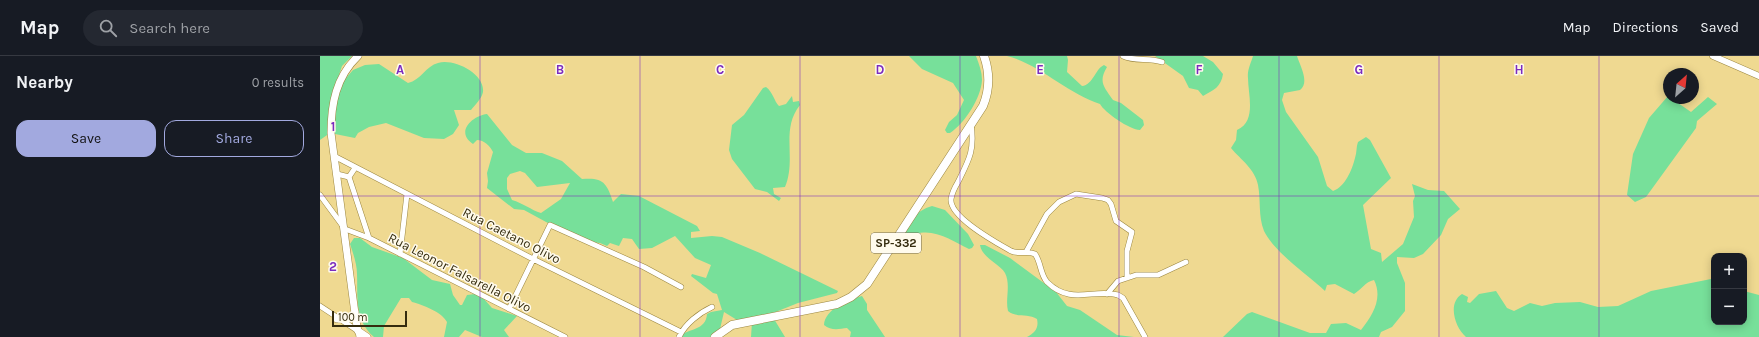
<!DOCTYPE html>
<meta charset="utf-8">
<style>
:root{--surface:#171b24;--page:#242831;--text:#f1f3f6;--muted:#9ea1a6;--line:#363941;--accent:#a2a9df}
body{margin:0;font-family:Karla,sans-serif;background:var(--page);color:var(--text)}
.controls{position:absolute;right:12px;bottom:12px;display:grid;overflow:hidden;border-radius:8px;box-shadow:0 2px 10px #0003}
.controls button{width:36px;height:36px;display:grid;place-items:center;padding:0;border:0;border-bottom:1px solid var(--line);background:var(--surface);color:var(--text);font:20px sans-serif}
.compass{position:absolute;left:1343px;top:12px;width:36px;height:36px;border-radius:50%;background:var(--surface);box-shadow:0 2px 10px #0003;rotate:27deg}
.scale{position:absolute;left:12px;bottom:10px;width:75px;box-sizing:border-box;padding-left:4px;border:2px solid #352c0e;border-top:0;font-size:11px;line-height:14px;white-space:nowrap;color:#352c0e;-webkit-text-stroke:3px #fffbed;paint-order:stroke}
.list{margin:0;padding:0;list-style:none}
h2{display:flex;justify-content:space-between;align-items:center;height:52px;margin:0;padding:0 16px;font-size:17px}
h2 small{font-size:13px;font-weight:400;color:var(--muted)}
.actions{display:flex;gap:8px;padding:12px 16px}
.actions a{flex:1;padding:9px 0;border:1px solid var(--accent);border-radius:12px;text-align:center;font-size:14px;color:var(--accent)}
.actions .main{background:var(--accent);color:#111}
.icon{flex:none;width:22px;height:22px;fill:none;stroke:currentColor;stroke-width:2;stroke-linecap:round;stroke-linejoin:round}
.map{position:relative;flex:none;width:1439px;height:281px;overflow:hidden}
header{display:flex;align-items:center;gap:24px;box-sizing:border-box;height:56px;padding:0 20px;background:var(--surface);border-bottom:1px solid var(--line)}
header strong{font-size:19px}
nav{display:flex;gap:22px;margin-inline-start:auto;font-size:14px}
.search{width:280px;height:36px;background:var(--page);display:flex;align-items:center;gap:10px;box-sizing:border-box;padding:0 14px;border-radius:22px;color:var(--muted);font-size:15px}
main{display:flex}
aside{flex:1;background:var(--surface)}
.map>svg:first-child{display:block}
.green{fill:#77e09a;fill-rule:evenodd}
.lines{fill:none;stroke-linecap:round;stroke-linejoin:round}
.minor-casing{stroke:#9b8640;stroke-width:6}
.tertiary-casing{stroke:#9b8640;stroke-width:7}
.secondary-casing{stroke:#9b8640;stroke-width:8}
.primary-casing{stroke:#9b8640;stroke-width:9}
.minor{stroke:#fff;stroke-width:5}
.tertiary{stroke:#fff;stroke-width:6}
.secondary{stroke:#fff;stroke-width:7}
.primary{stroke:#fff;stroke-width:8}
.grid{fill:none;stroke:#7b2cbf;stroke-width:1;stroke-opacity:0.55}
.labels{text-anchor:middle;stroke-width:3;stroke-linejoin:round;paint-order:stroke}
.shield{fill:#fffbed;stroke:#726a51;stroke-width:1}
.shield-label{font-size:12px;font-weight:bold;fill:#352c0e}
.street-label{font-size:13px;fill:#352c0e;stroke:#fffbed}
.grid-label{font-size:13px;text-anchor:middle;font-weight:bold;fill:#7b2cbf;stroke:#fffbed;stroke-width:3;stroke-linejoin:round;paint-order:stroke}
</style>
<header>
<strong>Map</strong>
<div class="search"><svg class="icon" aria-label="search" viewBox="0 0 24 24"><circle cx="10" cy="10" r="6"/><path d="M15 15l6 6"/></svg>Search here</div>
<nav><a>Map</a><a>Directions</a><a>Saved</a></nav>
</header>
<main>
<aside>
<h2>Nearby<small>0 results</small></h2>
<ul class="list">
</ul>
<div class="actions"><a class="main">Save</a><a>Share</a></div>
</aside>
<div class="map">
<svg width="1439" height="281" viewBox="0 0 1439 281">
<rect width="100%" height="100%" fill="#efd991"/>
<!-- green -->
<path class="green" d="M 0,0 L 32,0 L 22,10 L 13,37 L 33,14 L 45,9 L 59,8 L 88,27 C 101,24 106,10 118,7 C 133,2 165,17 163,36 C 162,42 155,49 151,54 L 134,54 L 139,69 L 133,78 L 124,83 L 104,82 L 66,67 L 49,71 L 38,77 L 35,82 L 10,77 L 0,84 Z
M 589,0 L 656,0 C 659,8 662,16 662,24 C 661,42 645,67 630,77 L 627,77 L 625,74 L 629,66 L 637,59 L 644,44 L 633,27 L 602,13 Z
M 687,0 L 747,0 L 748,4 L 747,16 L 762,30 C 773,29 775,13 784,9 L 787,11 C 778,26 784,31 793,44 L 801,47 L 823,64 L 824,69 L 820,74 C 810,74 784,56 780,48 C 748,38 719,8 687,0 Z
M 835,0 L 883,0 L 893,6 L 903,18 C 901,31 894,34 883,40 L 878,34 L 869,32 L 863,20 Z
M 933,0 L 977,0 C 980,10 990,26 980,34 L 964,37 L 962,44 L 966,56 L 998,101 L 1007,130 L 1013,135 C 1025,131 1032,114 1035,102 C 1037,96 1036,91 1038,86 L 1046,81 L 1050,84 L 1071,122 L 1043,149 L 1051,193 L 1061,197 L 1062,206 L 1083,188 L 1094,161 L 1093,145 L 1095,140 L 1092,128 L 1108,134 L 1124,135 L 1140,153 L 1128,163 L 1121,179 L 1103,198 L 1094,202 L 1077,201 L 1077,207 L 1085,227 L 1085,255 L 1072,271 L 1061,276 L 1059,281 L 903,281 L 927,258 L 932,256 L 990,277 L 1006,277 L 1011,268 L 1026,267 L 1041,274 C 1053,259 1063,242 1054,224 C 1045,226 1042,233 1034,238 L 1015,228 L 1007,229 L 1005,235 C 987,218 955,197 944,175 C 938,160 941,144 938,129 C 935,113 921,104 911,92 L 916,84 L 917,74 C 937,65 928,39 928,22 C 927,14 931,7 933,0 Z
M 446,31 C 453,36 454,45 459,50 L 466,48 L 472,40 L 473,46 L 479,45 L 480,49 C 460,74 477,103 465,131 L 453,132 L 454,138 L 461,142 L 459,145 L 447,136 L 435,133 L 412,103 L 409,94 L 412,69 L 424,59 L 443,32 Z
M 1348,40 L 1371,56 L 1388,41 L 1397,48 L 1377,65 L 1376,72 L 1326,141 L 1315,146 L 1307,139 L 1313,98 L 1329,62 Z
M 167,58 L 192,89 L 206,97 L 222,97 L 242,105 L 262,123 C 283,121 287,127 293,146 L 301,138 L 319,140 L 377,170 L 380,175 L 371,176 L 371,182 L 392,180 L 402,181 L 440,197 L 518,235 L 517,237 L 478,247 L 453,257 L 417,264 L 404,256 L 400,273 L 401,281 L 359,281 C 368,272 386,275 387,258 L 391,256 L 402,254 L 397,238 L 393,237 L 371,220 L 372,218 L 386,222 L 391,209 L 375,202 L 355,180 L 332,192 L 319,193 L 312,183 L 303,182 L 299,190 L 290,187 L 287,190 L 280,187 L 261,185 L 204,154 L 194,153 L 167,132 L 168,125 L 167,117 L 173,96 C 170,90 164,84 157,84 L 153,88 C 135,76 152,60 167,58 ZM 200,115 L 205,117 L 217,131 L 250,127 L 241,143 L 221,157 C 211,154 203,147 192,144 L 187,133 L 187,122 L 190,118 Z
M 612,150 L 625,154 L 648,178 L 654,189 L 652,192 L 649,193 C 633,185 614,172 596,178 C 589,180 586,184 578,184 C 585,170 596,154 612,150 Z
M 34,182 L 40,182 L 52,191 L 83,202 L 112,224 L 130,228 L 133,239 L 140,249 L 142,249 L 147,239 L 155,238 L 164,243 L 172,252 L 197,260 L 184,274 L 189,281 L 162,281 L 145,274 L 139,281 L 124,281 L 127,266 C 122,256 103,249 92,246 L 89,242 L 81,242 L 64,270 L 63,281 L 54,281 C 34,264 38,241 37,218 C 37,208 33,197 30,188 Z
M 660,189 L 665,189 L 690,202 L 736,236 L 747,250 L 760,254 L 797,279 L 814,281 L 707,281 C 715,277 719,272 717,263 C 708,257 696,262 688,255 C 685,243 691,229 685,217 C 679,207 662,202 660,189 Z
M 1391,223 L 1394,224 L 1394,266 L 1424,266 L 1424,235 L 1439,239 L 1439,281 L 1146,281 C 1135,272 1127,247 1142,238 L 1148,241 L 1147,246 L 1150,247 L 1159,238 L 1176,235 L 1187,252 L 1194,255 L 1210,247 L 1222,250 L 1235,247 L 1260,246 L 1278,251 L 1298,250 L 1331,235 Z
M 542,240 L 547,248 L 547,254 L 565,281 L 530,281 L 531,276 L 527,272 C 519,273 511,275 504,269 C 505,253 528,244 542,240 Z
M 454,263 L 465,281 L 431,281 L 432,266 Z"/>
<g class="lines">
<defs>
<path id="minor" d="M 803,0 C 815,6 829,1 842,6
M 651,68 C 655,94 649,104 638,126 C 635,131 632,137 631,143 C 629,161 677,187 691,195 C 699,199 707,194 715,198 C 721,206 720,218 727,226 C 751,250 774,232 798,239 L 803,242 L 825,281
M 14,100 L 213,203 L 361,276
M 17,118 L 29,121 L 35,112
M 29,121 L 49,182
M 0,139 L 25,173 L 49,182 L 245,281
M 706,196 L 727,158 L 739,146 L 756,138 L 782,142 L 788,144 L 791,148 L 796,165 L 812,176 L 807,195 L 807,222
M 80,198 L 87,138
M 787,238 L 798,225 L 816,219 L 838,219 L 866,206
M 0,250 L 38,275 L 39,281
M 189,253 L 230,169 L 324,211 L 361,231
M 359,281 C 365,268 379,257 392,251"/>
<path id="tertiary" d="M 1393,0 L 1439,20"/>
<path id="secondary" d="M 38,0 C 16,21 11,48 11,77 L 36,265 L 38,275 L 47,281
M 17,263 L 29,263 L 35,256"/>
<path id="primary" d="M 395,281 L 412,269 L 517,248 L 531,241 L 547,228 L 663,50 C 670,33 670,17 664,0"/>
</defs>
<!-- minor casing -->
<use href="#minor" class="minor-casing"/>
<!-- tertiary casing -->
<use href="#tertiary" class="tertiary-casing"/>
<!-- secondary casing -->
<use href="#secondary" class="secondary-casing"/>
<!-- primary casing -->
<use href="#primary" class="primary-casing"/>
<!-- minor -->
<use href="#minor" class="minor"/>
<!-- tertiary -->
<use href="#tertiary" class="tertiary"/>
<!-- secondary -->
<use href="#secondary" class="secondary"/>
<!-- primary -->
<use href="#primary" class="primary"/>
</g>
<!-- grid -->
<path class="grid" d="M 160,0 L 160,281M 320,0 L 320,281M 480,0 L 480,281M 640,0 L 640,281M 799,0 L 799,281M 959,0 L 959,281M 1119,0 L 1119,281M 1279,0 L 1279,281M 0,140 L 1439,140"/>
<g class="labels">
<!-- shield labels -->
<rect class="shield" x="551" y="177" width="50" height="20" rx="3"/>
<g class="shield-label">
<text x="576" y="191">SP-332</text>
</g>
<!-- street labels -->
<g class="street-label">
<text transform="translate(192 179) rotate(27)" y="5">Rua Caetano Olivo</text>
<text transform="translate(140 216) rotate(27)" y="5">Rua Leonor Falsarella Olivo</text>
</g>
</g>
<g class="grid-label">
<text x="80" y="18">A</text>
<text x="240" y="18">B</text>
<text x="400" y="18">C</text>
<text x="560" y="18">D</text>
<text x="720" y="18">E</text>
<text x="879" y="18">F</text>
<text x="1039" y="18">G</text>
<text x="1199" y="18">H</text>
<text x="13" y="75">1</text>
<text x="13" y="215">2</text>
</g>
</svg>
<div class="controls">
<button>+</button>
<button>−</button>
</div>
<svg class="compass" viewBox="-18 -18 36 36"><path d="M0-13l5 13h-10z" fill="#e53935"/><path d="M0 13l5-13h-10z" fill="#9ea1a6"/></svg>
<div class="scale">100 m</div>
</div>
</main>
